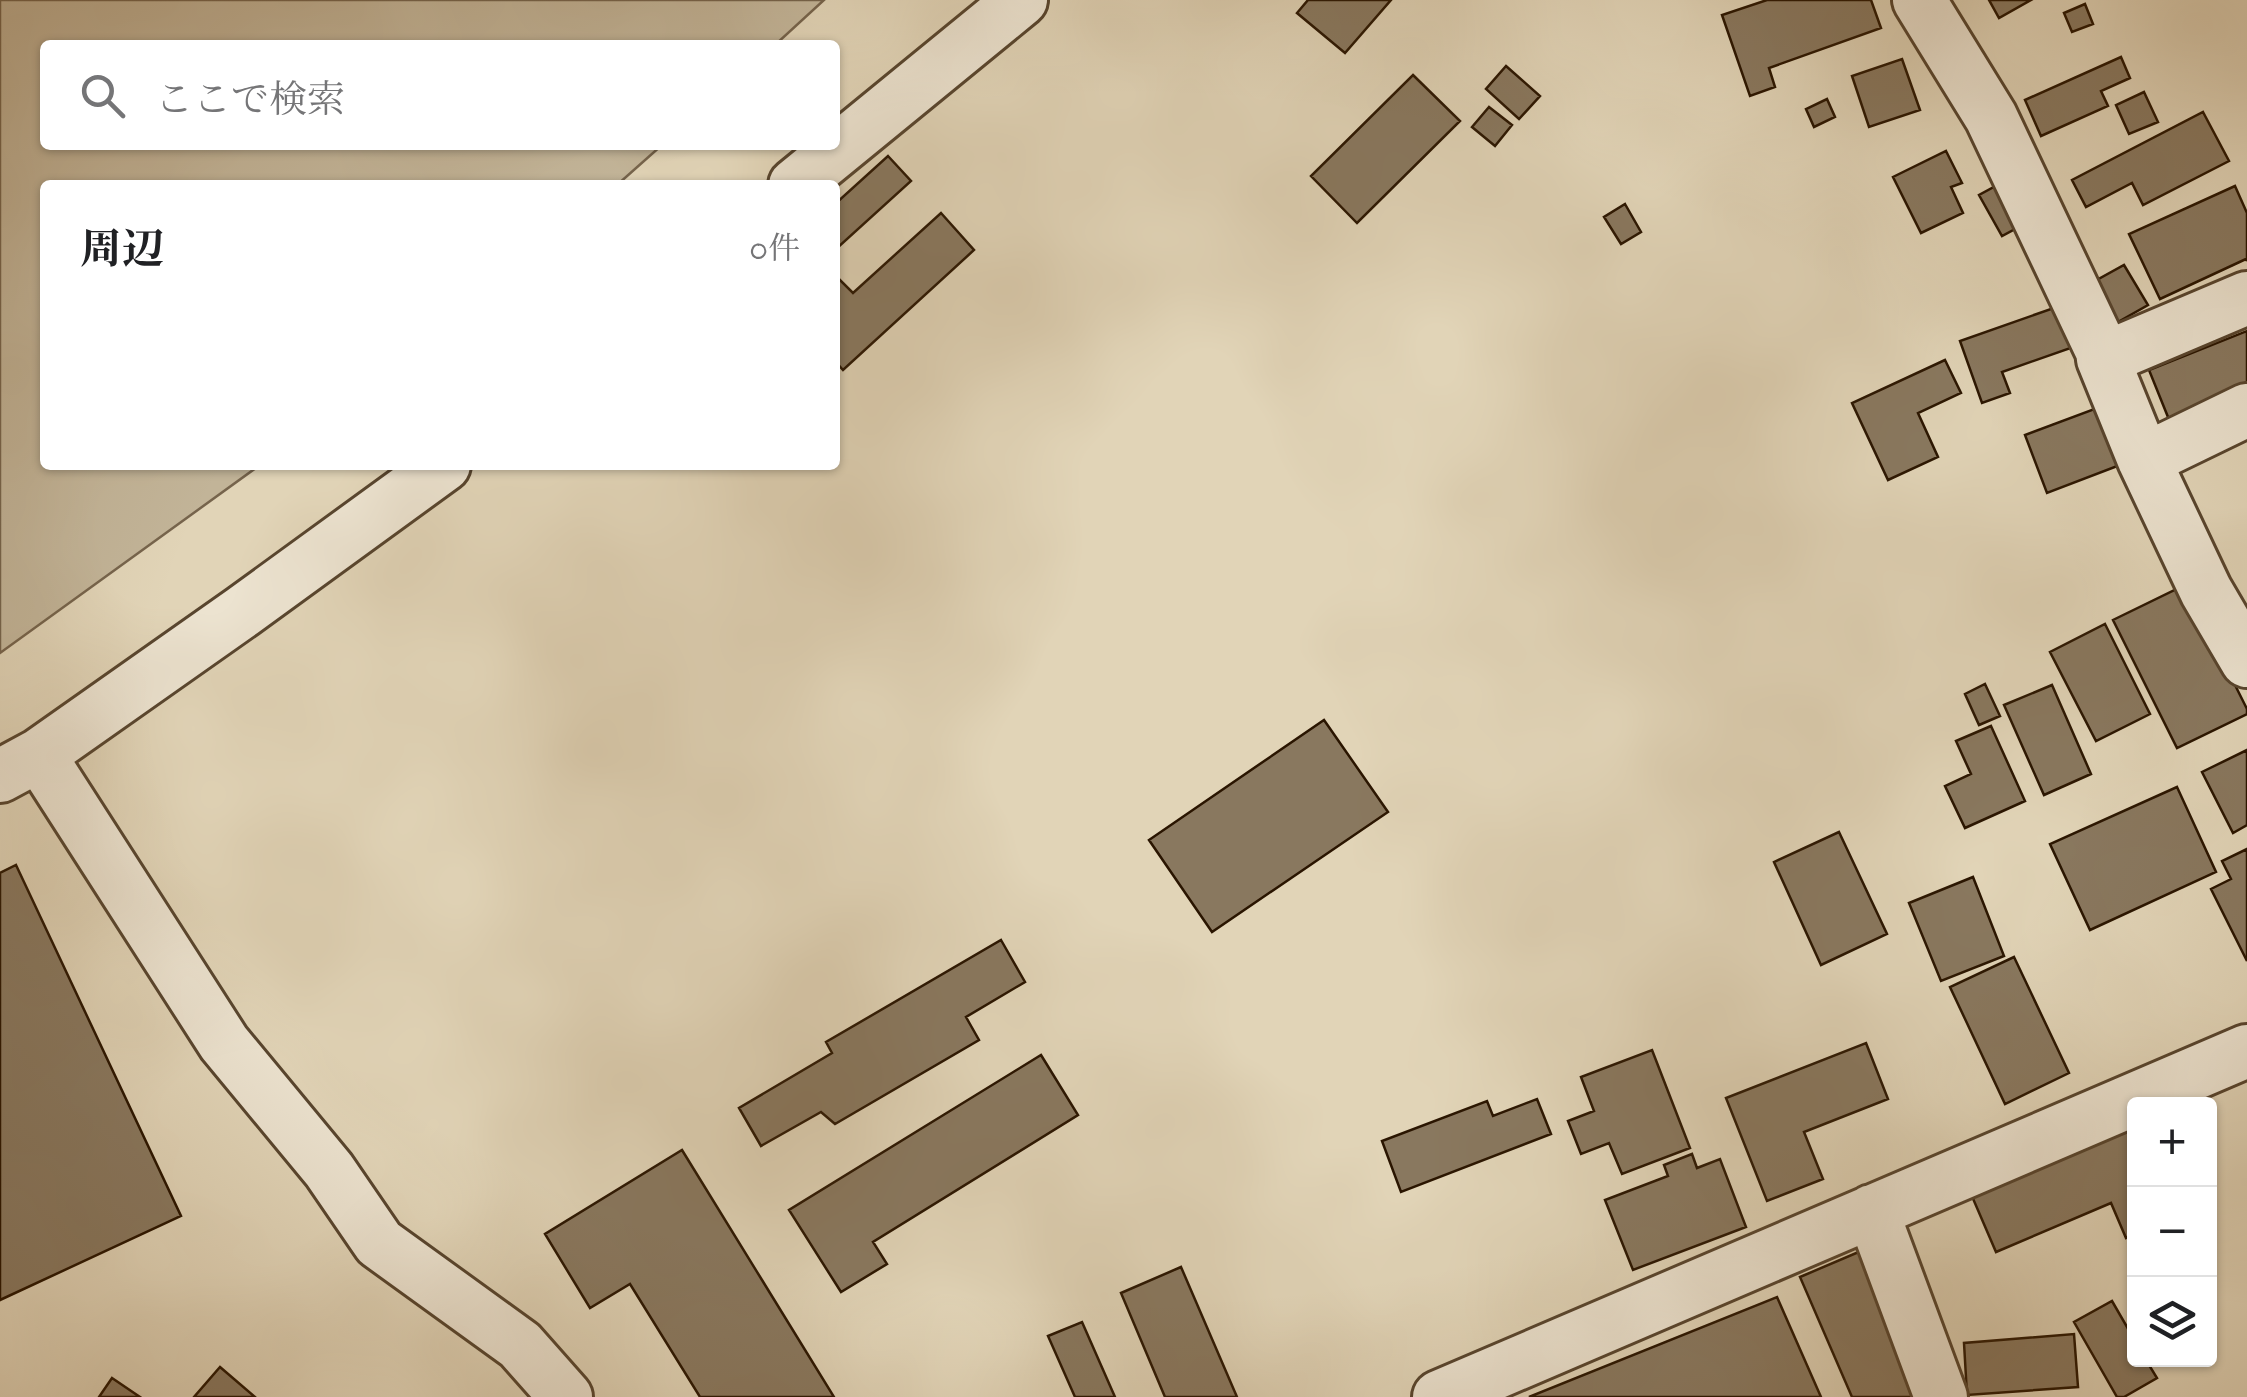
<!DOCTYPE html>
<html lang="ja">
<meta charset="utf-8">
<style>
:root{--surface:#fff;--page:#f6f6f6;--text:#202124;--muted:#757577;--line:#e0e0e0}
body{margin:0;font-family:"IM FELL Great Primer","Noto Serif JP",serif;background:var(--page);color:var(--text)}
.controls{position:absolute;right:30px;bottom:30px;display:grid;overflow:hidden;border-radius:10px;box-shadow:0 2px 8px #0004}
.controls button{width:90px;height:90px;display:grid;place-items:center;padding:0;border:0;border-bottom:2px solid var(--line);background:var(--surface);color:var(--text);font:50px sans-serif}
.list{margin:0;padding:0;list-style:none}
h2{display:flex;justify-content:space-between;align-items:center;height:130px;margin:0;padding:0 40px;font-size:42px}
h2 small{font-size:32px;font-weight:400;color:var(--muted)}
.icon{flex:none;width:55px;height:55px;fill:none;stroke:currentColor;stroke-width:2;stroke-linecap:round;stroke-linejoin:round}
.map{position:relative;flex:none;width:2247px;height:1397px;overflow:hidden}
.search{position:absolute;background:var(--surface);box-shadow:0 2px 8px #0004;left:40px;top:40px;width:800px;height:110px;display:flex;align-items:center;gap:25px;box-sizing:border-box;padding:0 35px;border-radius:10px;color:var(--muted);font-size:38px}
.panel{position:absolute;background:var(--surface);box-shadow:0 2px 8px #0004;left:40px;top:180px;width:800px;height:290px;border-radius:10px}
.map>svg:first-child{display:block}
.green{fill:#c2b498;stroke:#76644c;stroke-width:2.5}
.building{fill:#89785f;stroke:#2a1500;stroke-width:2.5}
.lines{fill:none;stroke-linecap:round;stroke-linejoin:round}
.minor-casing{stroke:#58452e;stroke-width:58}
.minor{stroke:#ece3d0;stroke-width:52}
</style>
<div class="map">
<svg width="2247" height="1397" viewBox="0 0 2247 1397">
<rect width="100%" height="100%" fill="#e1d4b7"/>
<filter id="stains"><feTurbulence type="fractalNoise" baseFrequency=".002" numOctaves="4"/><feColorMatrix values="0 0 0 0 .2 0 0 0 0 .09 0 0 0 0 .02 0 0 0 .5 -.17"/></filter>
<radialGradient id="worn" r=".72"><stop offset=".6" stop-color="#630" stop-opacity="0"/><stop offset="1" stop-color="#630" stop-opacity=".3"/></radialGradient>
<!-- green -->
<path class="green" d="M 0,0 L 824,0 L 775,45 L 45,45 L 45,145 L 662,145 L 617,185 L 45,185 L 45,465 L 260,465 L 0,653 Z"/>
<!-- building -->
<path class="building" d="M 1308,0 L 1391,0 L 1345,53 L 1297,13 Z
M 1767,0 L 1871,0 L 1881,28 L 1769,68 L 1775,87 L 1750,96 L 1722,15 Z
M 1989,0 L 2031,0 L 1999,18 Z
M 2085,4 L 2093,24 L 2072,32 L 2064,13 Z
M 2121,57 L 2130,78 L 2101,91 L 2108,106 L 2041,136 L 2025,100 Z
M 1902,59 L 1920,110 L 1869,127 L 1852,76 Z
M 1506,66 L 1540,96 L 1519,119 L 1486,89 Z
M 1413,75 L 1460,121 L 1357,223 L 1311,176 Z
M 2144,92 L 2158,122 L 2129,134 L 2116,105 Z
M 1827,99 L 1835,117 L 1814,127 L 1806,109 Z
M 1489,107 L 1512,125 L 1495,146 L 1472,127 Z
M 2203,112 L 2229,161 L 2143,205 L 2132,183 L 2086,207 L 2072,180 Z
M 1946,151 L 1962,183 L 1951,187 L 1963,213 L 1921,233 L 1893,177 Z
M 888,156 L 911,181 L 835,250 L 835,204 Z
M 2005,181 L 2028,222 L 2002,236 L 1979,195 Z
M 2235,186 L 2247,213 L 2247,261 L 2246,259 L 2160,299 L 2129,234 Z
M 1625,204 L 1641,232 L 1621,244 L 1604,217 Z
M 941,213 L 974,250 L 843,370 L 835,361 L 835,303 L 838,301 L 835,297 L 835,275 L 853,293 Z
M 2124,265 L 2148,305 L 2118,322 L 2095,281 Z
M 2068,303 L 2082,344 L 2002,372 L 2010,393 L 1982,403 L 1960,341 Z
M 2247,331 L 2247,391 L 2170,422 L 2149,370 Z
M 1945,360 L 1961,393 L 1918,413 L 1938,457 L 1888,480 L 1852,403 Z
M 2097,408 L 2120,465 L 2047,493 L 2025,435 Z
M 2185,585 L 2247,709 L 2247,714 L 2177,748 L 2113,620 Z
M 2105,624 L 2150,714 L 2096,741 L 2050,652 Z
M 1985,684 L 2000,716 L 1979,725 L 1965,694 Z
M 2052,685 L 2091,774 L 2044,795 L 2004,705 Z
M 1324,720 L 1388,812 L 1212,932 L 1149,840 Z
M 1991,726 L 2025,801 L 1965,828 L 1945,786 L 1971,774 L 1956,741 Z
M 2247,750 L 2247,825 L 2233,833 L 2202,772 Z
M 2177,787 L 2216,872 L 2090,930 L 2050,844 Z
M 1839,832 L 1887,934 L 1821,965 L 1774,862 Z
M 2247,849 L 2247,961 L 2211,889 L 2231,879 L 2222,861 Z
M 16,865 L 181,1216 L 0,1300 L 0,873 Z
M 1973,877 L 2004,956 L 1941,981 L 1909,903 Z
M 1001,940 L 1025,982 L 966,1017 L 979,1040 L 835,1124 L 821,1112 L 761,1146 L 739,1108 L 832,1053 L 826,1042 Z
M 2014,957 L 2069,1073 L 2005,1104 L 1950,987 Z
M 1866,1043 L 1888,1099 L 1804,1132 L 1823,1179 L 1767,1201 L 1726,1098 Z
M 1652,1050 L 1690,1148 L 1622,1174 L 1609,1143 L 1581,1154 L 1568,1121 L 1594,1111 L 1581,1077 Z
M 1041,1055 L 1078,1115 L 873,1242 L 887,1264 L 841,1292 L 789,1210 Z
M 1537,1099 L 1551,1134 L 1401,1192 L 1382,1141 L 1487,1101 L 1493,1116 Z
M 2134,1123 L 2134,1234 L 2126,1238 L 2111,1203 L 1996,1252 L 1971,1194 Z
M 682,1150 L 834,1397 L 700,1397 L 630,1284 L 590,1308 L 545,1234 Z
M 1692,1154 L 1697,1168 L 1720,1159 L 1746,1227 L 1633,1270 L 1605,1200 L 1668,1176 L 1664,1165 Z
M 1861,1251 L 1924,1397 L 1852,1397 L 1800,1277 Z
M 1181,1267 L 1237,1397 L 1165,1397 L 1121,1293 Z
M 1777,1297 L 1821,1397 L 1529,1397 Z
M 2112,1301 L 2134,1339 L 2134,1360 L 2146,1360 L 2157,1378 L 2124,1397 L 2117,1397 L 2074,1322 Z
M 1082,1322 L 1115,1397 L 1075,1397 L 1048,1336 Z
M 2074,1334 L 2078,1387 L 1967,1395 L 1964,1343 Z
M 220,1367 L 255,1397 L 194,1397 Z
M 112,1378 L 140,1397 L 99,1397 Z"/>
<g class="lines">
<defs>
<path id="minor" d="M 1919,0 L 1991,117 L 2102,351 L 2103,359 L 2144,460 L 2206,591 L 2247,661
M 795,185 L 1021,0
M 2103,359 L 2247,298
M 2144,460 L 2247,410
M 39,755 L 224,1043 L 329,1170 L 379,1243 L 520,1345 L 566,1397
M 0,776 L 39,755 L 242,612 L 444,465
M 1872,1211 L 1941,1397
M 1439,1397 L 2247,1051"/>
</defs>
<!-- minor casing -->
<use href="#minor" class="minor-casing"/>
<!-- minor -->
<use href="#minor" class="minor"/>
</g>
<rect width="100%" height="100%" filter="url(#stains)"/>
<rect width="100%" height="100%" fill="url(#worn)"/>
</svg>
<div class="controls">
<button>+</button>
<button>−</button>
<button><svg class="icon" aria-label="layers" viewBox="0 0 24 24"><path d="M12 4l9 5-9 5-9-5zM3 14l9 5 9-5"/></svg></button>
</div>
<div class="search"><svg class="icon" aria-label="search" viewBox="0 0 24 24"><circle cx="10" cy="10" r="6"/><path d="M15 15l6 6"/></svg>ここで検索</div>
<section class="panel">
<h2>周辺<small>0件</small></h2>
<ul class="list">
</ul>
</section>
</div>
